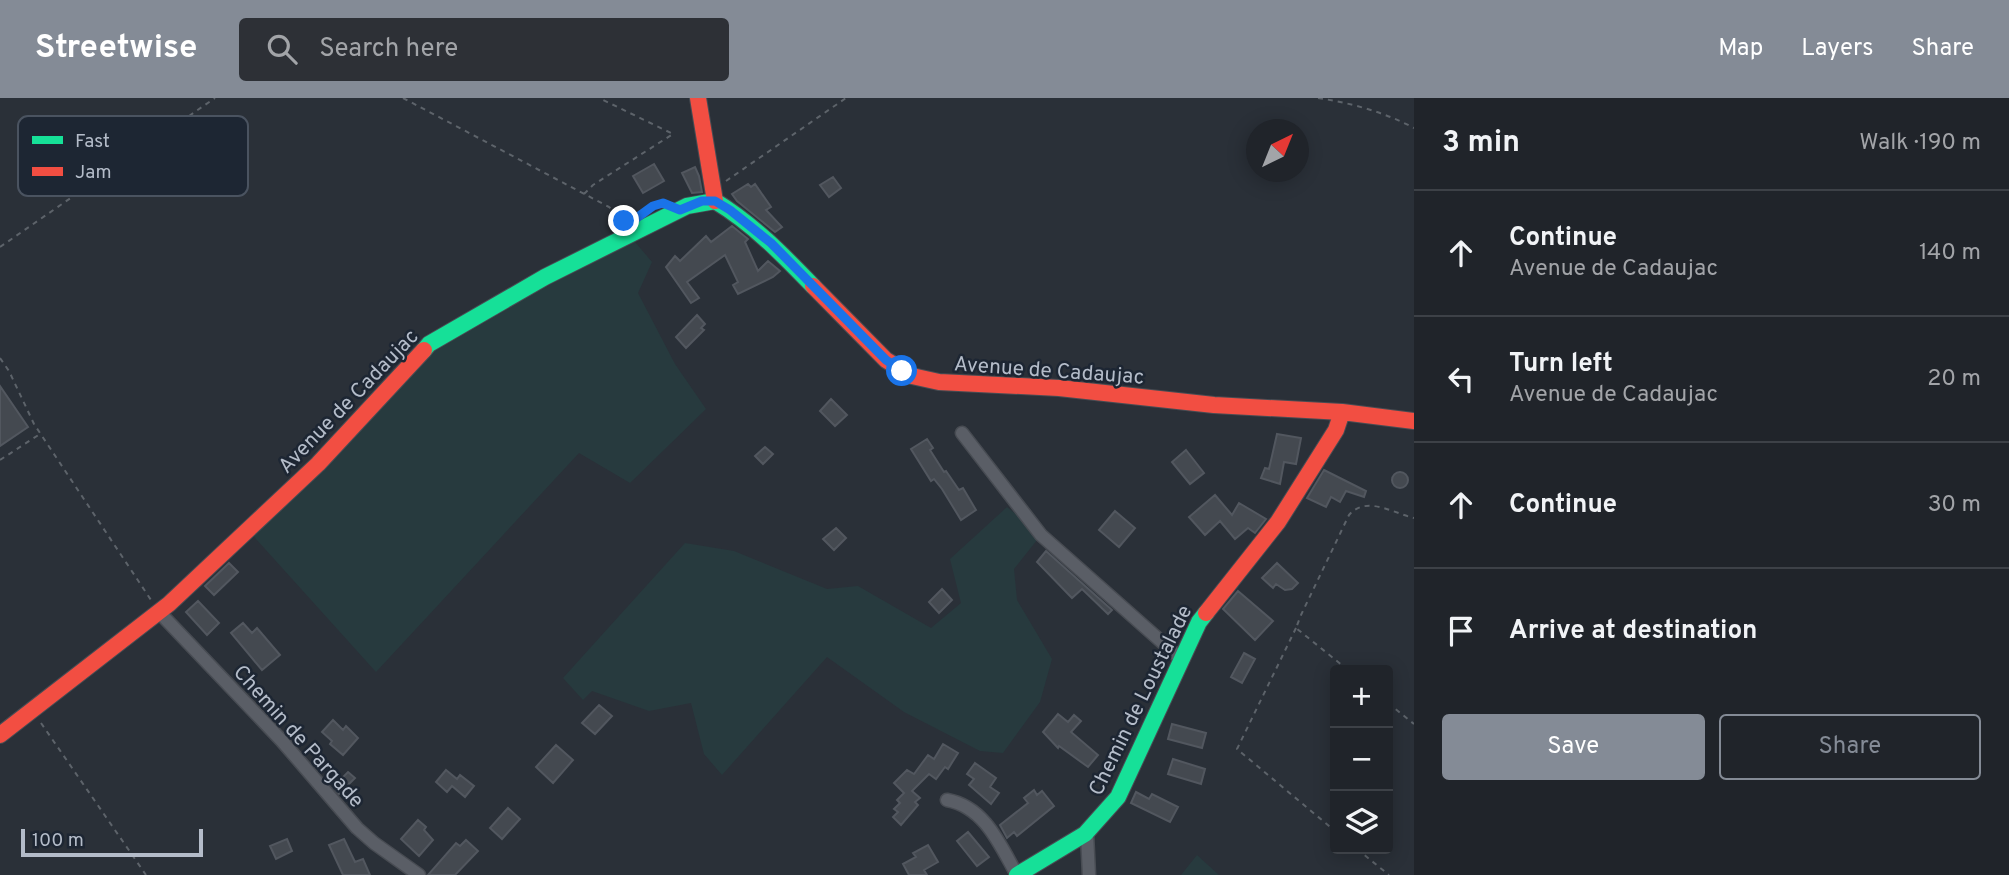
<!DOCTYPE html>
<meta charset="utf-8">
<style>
:root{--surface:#20242a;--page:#2d3036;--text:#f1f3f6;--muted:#a2a4a8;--line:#3d4147;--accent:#848b96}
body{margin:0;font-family:Overpass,sans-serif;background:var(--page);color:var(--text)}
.controls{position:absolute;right:21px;bottom:21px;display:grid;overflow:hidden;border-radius:7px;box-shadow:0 4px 18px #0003}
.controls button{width:63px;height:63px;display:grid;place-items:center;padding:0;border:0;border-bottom:2px solid var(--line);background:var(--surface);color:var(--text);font:35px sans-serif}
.compass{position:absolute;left:1246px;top:21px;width:63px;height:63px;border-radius:50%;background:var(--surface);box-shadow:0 4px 18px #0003;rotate:43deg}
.scale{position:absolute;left:21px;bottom:18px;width:182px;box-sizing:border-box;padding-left:7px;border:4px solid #b4bcc9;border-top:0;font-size:19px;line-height:24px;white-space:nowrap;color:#b4bcc9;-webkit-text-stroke:5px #1d2633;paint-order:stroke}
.stop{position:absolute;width:21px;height:21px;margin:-16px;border:5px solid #1a73e8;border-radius:50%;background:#fff}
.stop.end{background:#1a73e8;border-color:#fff;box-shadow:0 2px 7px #0008}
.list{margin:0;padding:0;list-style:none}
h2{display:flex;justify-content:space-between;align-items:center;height:91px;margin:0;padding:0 28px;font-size:30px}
h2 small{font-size:23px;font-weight:400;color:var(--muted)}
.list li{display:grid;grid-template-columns:46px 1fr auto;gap:21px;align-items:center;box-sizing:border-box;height:126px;padding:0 28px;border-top:2px solid var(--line)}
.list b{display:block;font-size:26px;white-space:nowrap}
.list p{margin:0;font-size:23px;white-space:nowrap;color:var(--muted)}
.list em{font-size:23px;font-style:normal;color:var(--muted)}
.actions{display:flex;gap:14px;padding:21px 28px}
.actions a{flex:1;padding:16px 0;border:2px solid var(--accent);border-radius:7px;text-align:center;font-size:24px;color:var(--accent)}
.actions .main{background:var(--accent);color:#fff}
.icon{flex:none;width:38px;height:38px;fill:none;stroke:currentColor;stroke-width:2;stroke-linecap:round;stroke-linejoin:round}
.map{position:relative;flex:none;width:1414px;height:777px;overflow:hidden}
header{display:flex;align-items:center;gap:42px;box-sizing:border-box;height:98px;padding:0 35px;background:var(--accent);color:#fff}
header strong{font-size:33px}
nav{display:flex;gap:38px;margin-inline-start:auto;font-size:24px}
.search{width:490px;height:63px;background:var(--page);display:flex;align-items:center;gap:18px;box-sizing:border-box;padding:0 24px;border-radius:7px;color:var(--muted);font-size:26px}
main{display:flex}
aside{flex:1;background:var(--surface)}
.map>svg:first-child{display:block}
.green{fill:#273a3e}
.building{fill:#444950;stroke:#52575f;stroke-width:2}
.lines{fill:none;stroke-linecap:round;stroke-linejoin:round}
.street-casing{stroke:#484c53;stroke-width:15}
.fast-casing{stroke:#484c53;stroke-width:18}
.jam-casing{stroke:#484c53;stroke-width:18}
.path{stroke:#5d636a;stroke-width:2;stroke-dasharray:5 5;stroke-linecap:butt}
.street{stroke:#5a5e66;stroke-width:12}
.fast{stroke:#16e098;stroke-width:16}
.jam{stroke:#f24e42;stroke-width:16}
.route{stroke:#1a73e8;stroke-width:9}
.labels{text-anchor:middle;stroke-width:5;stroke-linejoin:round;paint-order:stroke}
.street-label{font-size:21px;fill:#b4bcc9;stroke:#1d2633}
.key{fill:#1d2633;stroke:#4a5360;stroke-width:2}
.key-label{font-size:19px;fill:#b4bcc9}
</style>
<header>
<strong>Streetwise</strong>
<div class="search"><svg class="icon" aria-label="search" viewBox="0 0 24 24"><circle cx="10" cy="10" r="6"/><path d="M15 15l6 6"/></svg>Search here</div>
<nav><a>Map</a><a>Layers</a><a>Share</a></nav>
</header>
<main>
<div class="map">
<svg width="1414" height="777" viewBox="0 0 1414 777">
<rect width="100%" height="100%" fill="#2a3038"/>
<!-- green -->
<path class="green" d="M 630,138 L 652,164 L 638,195 L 675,266 L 706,311 L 630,385 L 579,355 L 376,574 L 246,430 L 446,240 Z
M 1007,409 L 1041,437 L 1014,471 L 1017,502 L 1052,561 L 1040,604 L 1003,655 L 980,653 L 904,614 L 827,559 L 722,677 L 704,656 L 691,605 L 649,613 L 592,593 L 583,602 L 563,580 L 685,445 L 734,453 L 827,491 L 858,488 L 931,530 L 961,505 L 950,461 Z
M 1197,757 L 1219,777 L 1181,777 Z"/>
<!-- building -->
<path class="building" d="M 654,66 L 664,83 L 643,95 L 633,78 Z
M 695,69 L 699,78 L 702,94 L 692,95 L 682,75 Z
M 833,79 L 841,90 L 829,99 L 820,87 Z
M 748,86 L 751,89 L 755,86 L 771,109 L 766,112 L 782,129 L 775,134 L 737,103 L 732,96 Z
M 732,128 L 748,141 L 745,144 L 758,173 L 768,163 L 780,173 L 773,179 L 738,196 L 733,187 L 738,184 L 725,157 L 687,184 L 699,200 L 691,205 L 666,169 L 675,158 L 680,163 L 706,138 L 711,144 Z
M 697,217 L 705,226 L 701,230 L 704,232 L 686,250 L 676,239 Z
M 0,288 L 28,329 L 0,348 Z
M 831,301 L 847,317 L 835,328 L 820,313 Z
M 1277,336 L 1301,340 L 1296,366 L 1284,364 L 1280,386 L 1261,380 L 1265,370 L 1269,371 Z
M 927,341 L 933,350 L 930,352 L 944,374 L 946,373 L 959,392 L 963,390 L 976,412 L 961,422 L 942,391 L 934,381 L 931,383 L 911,351 Z
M 765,349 L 773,356 L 763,366 L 755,358 Z
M 1186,352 L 1204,375 L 1190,386 L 1172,364 Z
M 1324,372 L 1366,393 L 1364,399 L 1346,393 L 1340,404 L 1331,399 L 1326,409 L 1307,400 Z
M1392 382a8 8 0 1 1 16 0a8 8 0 1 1-16 0Z
M 1215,397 L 1232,417 L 1239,405 L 1266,421 L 1255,435 L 1248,430 L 1235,441 L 1220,423 L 1205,437 L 1189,419 Z
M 1115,413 L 1135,430 L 1119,449 L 1099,432 Z
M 836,430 L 846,440 L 834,452 L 823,441 Z
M 1046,453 L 1112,512 L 1108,516 L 1082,491 L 1072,500 L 1037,464 Z
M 229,465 L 238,474 L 214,497 L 205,488 Z
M 1277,465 L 1298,485 L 1292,491 L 1285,492 L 1276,486 L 1273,490 L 1262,480 Z
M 942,491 L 952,502 L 939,515 L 929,504 Z
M 1238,493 L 1273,523 L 1255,542 L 1223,511 Z
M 198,503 L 219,525 L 207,537 L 186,514 Z
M 243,525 L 252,535 L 257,530 L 280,557 L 262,572 L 231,535 Z
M 1244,555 L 1255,561 L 1242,585 L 1231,579 Z
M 599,607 L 612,618 L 595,636 L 582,625 Z
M 1058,616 L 1068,624 L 1074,617 L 1081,623 L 1071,634 L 1098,657 L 1088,669 L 1059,648 L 1058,650 L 1043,634 Z
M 333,622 L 343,632 L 346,628 L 358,640 L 343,657 L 330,646 L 332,643 L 322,634 Z
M 1172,626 L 1206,635 L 1202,650 L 1168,641 Z
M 943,646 L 958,655 L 948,671 L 945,669 L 936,681 L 929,676 L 912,693 L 920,700 L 915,704 L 918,707 L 901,727 L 893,719 L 898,714 L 894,711 L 900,705 L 897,702 L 904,695 L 894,685 L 907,672 L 914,676 L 928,657 L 934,661 Z
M 556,647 L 573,662 L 553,685 L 536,669 Z
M 1173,661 L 1205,671 L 1201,686 L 1168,676 Z
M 975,665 L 996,680 L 990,689 L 999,695 L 991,706 L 969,687 L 974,681 L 967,676 Z
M 446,672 L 457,681 L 460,677 L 474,688 L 465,699 L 452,688 L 447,694 L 436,684 Z
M 348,674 L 355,680 L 339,696 L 333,689 Z
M 1034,692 L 1037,697 L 1042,693 L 1054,708 L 1017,738 L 1014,734 L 1007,740 L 1000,727 L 1028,705 L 1024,700 Z
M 1136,694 L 1149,701 L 1152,696 L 1178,709 L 1170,724 L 1131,705 Z
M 508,710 L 520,721 L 502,741 L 490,730 Z
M 418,722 L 426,729 L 424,732 L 433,742 L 419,758 L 401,741 Z
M 968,734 L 989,759 L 977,768 L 957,743 Z
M 287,741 L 292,753 L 276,761 L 270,748 Z
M 344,741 L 355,764 L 363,761 L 370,777 L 343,777 L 329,747 Z
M 466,742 L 478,753 L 455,777 L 428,777 L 456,745 L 460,748 Z
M 928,747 L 938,764 L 924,772 L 927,777 L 909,777 L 903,766 L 916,759 L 913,755 Z"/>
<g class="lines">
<defs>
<path id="street" d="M 962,335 L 1041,437 L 1181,561
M 159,514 L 282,643 L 357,730 L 374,745 L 419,777
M 947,702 C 985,709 1000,747 1017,777
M 1087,736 L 1089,777"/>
<path id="fast" d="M 424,252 L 429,246 L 545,179 L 687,108 L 715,103 C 753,126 783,157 813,188
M 1017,777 L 1085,736 L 1118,699 L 1199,524 L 1206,515"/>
<path id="jam" d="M 698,0 L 715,103
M 813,188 L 886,262 L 912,278 L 939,284 L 1059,290 L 1214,307 L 1342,314 L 1414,323
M 1206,515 L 1278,424 L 1336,332 L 1342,314
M 0,637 L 169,506 L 318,366 L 424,252"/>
</defs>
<!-- street casing -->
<use href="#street" class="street-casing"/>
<!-- fast casing -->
<use href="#fast" class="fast-casing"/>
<!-- jam casing -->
<use href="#jam" class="jam-casing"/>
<!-- path -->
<path class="path" d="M 403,0 L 609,109 L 623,122
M 1318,0 C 1351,5 1384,14 1414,30
M 726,83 L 846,0
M 584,96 L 593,87 L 673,36 L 599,0
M 0,149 L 215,0
M 0,260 L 9,273 L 34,326 L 151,502
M 0,362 L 40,336
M 1296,530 L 1237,651 L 1335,733
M 1348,572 L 1296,530 L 1301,517 L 1349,417 C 1366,397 1393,415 1414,420
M 1388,605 L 1414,626
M 41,625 L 146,777
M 1357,751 L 1389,777"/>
<!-- street -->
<use href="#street" class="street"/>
<!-- fast -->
<use href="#fast" class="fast"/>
<!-- jam -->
<use href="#jam" class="jam"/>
</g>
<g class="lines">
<!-- route -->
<path class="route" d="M 624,123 L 631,124 L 653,108 L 663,105 L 680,112 L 702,103 L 715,103 L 730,112 L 771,145 L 886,262 L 902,273"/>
</g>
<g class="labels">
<!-- street labels -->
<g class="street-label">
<text transform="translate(1049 272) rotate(4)" y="7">Avenue de Cadaujac</text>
<text transform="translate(348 303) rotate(-46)" y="7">Avenue de Cadaujac</text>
<text transform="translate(1140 602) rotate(-64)" y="7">Chemin de Loustalade</text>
<text transform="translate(299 638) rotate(48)" y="7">Chemin de Pargade</text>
</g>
</g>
<!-- legend -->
<rect x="18" y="18" width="230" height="80" rx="10" class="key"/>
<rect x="32" y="38" width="31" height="8" fill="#16e098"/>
<rect x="32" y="69" width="31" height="9" fill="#f24e42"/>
<g class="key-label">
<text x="75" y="49">Fast</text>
<text x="75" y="80">Jam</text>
</g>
</svg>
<div class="controls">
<button>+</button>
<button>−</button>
<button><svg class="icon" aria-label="layers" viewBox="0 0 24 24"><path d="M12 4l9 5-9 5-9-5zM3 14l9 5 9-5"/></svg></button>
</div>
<svg class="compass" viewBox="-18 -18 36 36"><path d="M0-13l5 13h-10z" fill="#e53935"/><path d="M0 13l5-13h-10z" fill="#a2a4a8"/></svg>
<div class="scale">100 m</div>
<div class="stop" style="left:902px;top:273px"></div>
<div class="stop end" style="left:624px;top:123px"></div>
</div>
<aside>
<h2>3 min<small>Walk · 190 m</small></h2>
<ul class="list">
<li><svg class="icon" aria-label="ahead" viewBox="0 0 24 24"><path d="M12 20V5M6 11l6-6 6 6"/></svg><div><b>Continue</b><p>Avenue de Cadaujac</p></div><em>140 m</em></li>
<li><svg class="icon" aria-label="left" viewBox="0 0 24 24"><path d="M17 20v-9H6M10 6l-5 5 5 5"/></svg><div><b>Turn left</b><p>Avenue de Cadaujac</p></div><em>20 m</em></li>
<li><svg class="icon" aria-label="ahead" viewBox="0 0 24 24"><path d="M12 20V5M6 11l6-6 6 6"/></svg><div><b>Continue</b></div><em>30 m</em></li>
<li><svg class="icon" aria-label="arrive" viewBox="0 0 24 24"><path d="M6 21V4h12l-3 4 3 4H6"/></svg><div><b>Arrive at destination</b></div></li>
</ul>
<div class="actions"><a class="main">Save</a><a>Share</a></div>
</aside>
</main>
